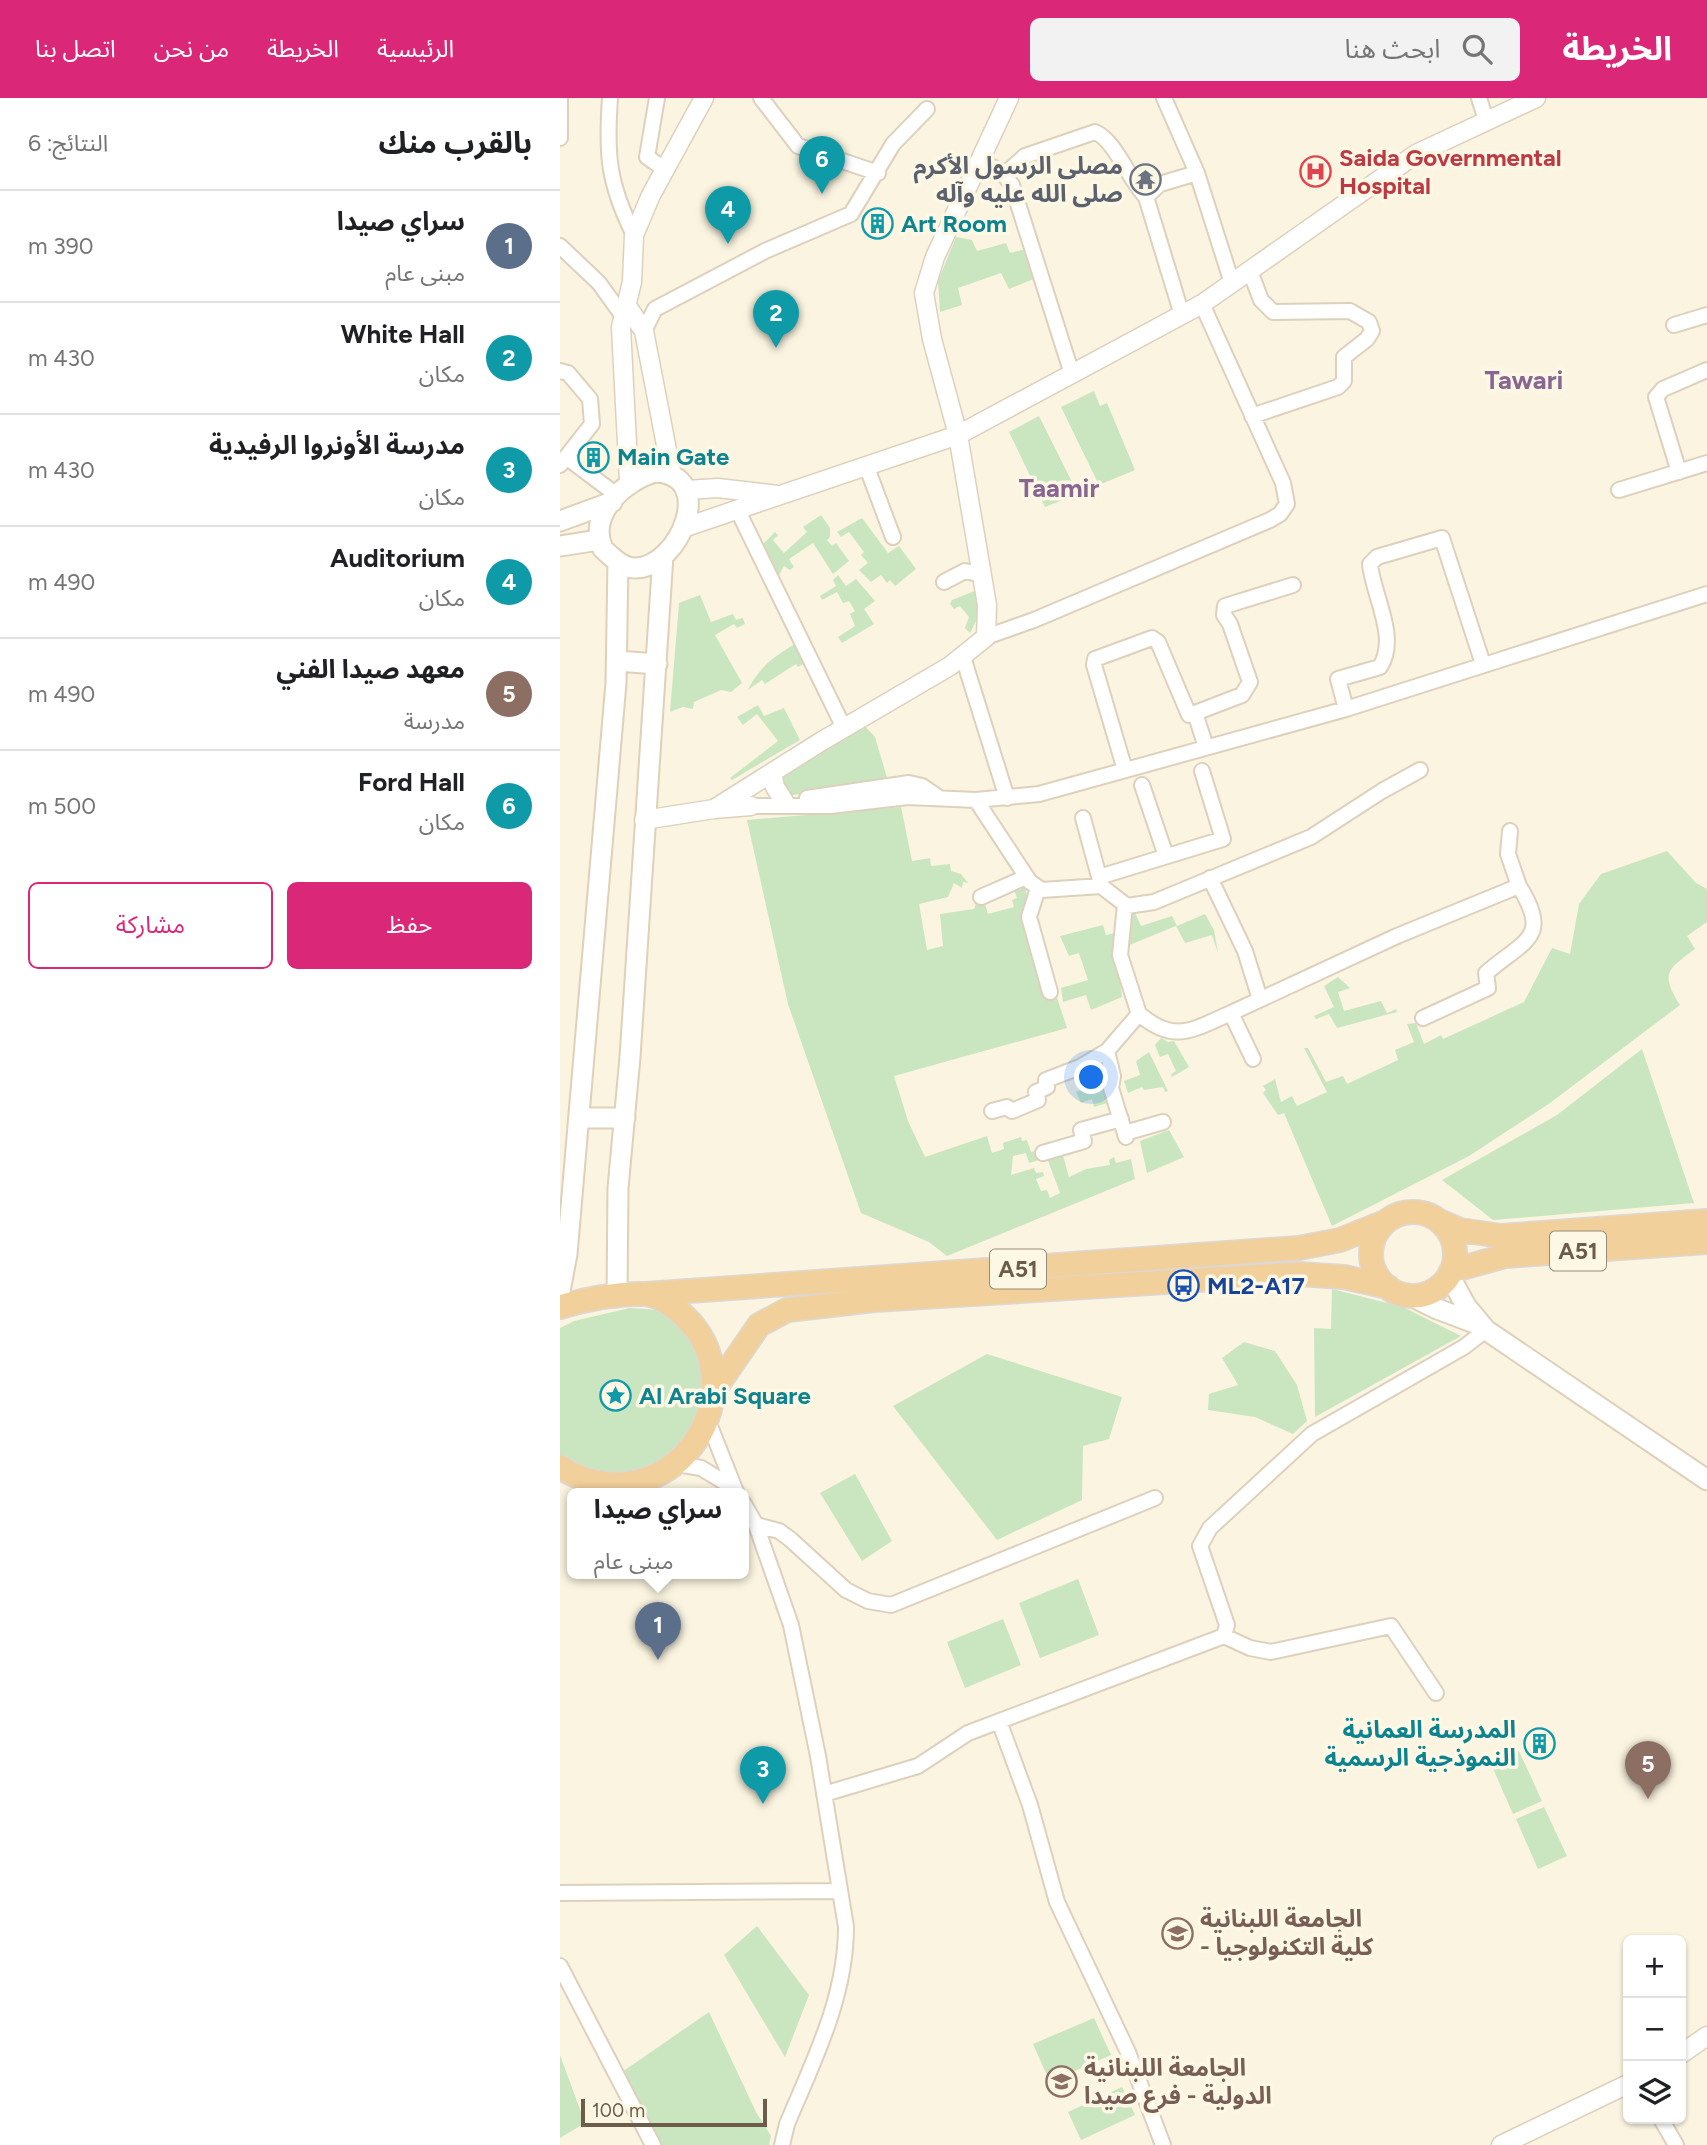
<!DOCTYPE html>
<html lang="ar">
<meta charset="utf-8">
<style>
:root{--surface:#fff;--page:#f2f2f2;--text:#202124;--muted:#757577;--line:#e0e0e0;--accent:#db2777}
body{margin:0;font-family:Figtree,"Noto Sans Arabic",sans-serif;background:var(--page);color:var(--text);direction:rtl}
.controls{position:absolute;right:21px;bottom:21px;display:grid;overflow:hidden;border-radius:10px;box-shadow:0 2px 5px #0004}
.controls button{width:63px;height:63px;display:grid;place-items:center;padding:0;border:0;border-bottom:2px solid var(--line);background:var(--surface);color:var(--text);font:35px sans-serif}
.scale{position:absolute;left:21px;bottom:18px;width:186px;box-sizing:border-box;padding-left:7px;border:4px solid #6e5c4a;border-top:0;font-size:19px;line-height:24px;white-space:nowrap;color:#6e5c4a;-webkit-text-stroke:5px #fdf8e6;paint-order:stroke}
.you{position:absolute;left:532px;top:980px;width:24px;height:24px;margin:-18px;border:5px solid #fff;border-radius:50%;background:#1a73e8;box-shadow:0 0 0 10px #1a73e833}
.badge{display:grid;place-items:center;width:46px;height:46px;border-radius:50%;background:var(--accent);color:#fff;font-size:23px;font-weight:700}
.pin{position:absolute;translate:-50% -58px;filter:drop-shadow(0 2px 4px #0008)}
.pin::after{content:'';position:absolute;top:37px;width:24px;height:21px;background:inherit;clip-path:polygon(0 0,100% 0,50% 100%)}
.popup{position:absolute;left:7px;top:1390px;width:182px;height:91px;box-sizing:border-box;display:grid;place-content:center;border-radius:10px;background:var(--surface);filter:drop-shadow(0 2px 5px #0005);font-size:23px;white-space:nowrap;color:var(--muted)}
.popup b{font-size:26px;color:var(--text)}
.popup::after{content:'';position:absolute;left:50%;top:100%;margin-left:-14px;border:14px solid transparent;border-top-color:var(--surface)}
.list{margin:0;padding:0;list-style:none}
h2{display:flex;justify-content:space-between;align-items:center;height:91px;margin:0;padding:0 28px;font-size:30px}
h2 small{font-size:23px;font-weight:400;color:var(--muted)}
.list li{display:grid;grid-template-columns:46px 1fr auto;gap:21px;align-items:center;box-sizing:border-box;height:112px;padding:0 28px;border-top:2px solid var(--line)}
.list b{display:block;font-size:26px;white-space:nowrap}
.list p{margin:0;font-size:23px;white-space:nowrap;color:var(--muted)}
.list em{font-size:23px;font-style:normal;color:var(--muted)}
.actions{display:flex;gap:14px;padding:21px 28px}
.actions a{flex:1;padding:16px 0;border:2px solid var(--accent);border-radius:10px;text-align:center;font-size:24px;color:var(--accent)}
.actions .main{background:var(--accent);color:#fff}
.icon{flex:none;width:38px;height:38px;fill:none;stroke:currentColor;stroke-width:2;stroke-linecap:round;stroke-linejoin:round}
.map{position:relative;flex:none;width:1147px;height:2047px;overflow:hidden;direction:ltr}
header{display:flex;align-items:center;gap:42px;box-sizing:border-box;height:98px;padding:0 35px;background:var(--accent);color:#fff}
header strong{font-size:33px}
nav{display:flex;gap:38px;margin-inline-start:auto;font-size:24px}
.search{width:490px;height:63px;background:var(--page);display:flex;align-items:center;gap:18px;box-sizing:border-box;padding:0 24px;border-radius:10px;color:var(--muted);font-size:26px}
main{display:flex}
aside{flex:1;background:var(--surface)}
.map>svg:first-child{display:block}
.green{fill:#cae6c0}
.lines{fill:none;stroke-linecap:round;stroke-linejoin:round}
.minor-casing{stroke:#ddd1bd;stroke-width:18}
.tertiary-casing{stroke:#ddd1bd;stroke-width:21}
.secondary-casing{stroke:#ded0b9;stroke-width:23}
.trunk-casing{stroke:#dcd8d4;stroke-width:26}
.minor{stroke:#fff;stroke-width:14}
.tertiary{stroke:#fff;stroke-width:18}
.secondary{stroke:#fff;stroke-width:19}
.trunk{stroke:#f2d09c;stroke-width:23}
.labels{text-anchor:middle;stroke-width:7;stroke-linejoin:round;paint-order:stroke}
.shield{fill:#fdf8e6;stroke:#998b79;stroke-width:2}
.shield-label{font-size:23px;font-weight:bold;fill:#6e5c4a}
.health-label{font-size:24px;font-weight:bold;fill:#be3a42;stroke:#fdf8e6;text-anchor:start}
.worship-label{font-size:24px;font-weight:bold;fill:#5b616d;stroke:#fdf8e6;text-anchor:end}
.culture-label{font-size:24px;font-weight:bold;fill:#0d838f;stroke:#fdf8e6;text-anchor:start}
.transit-label{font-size:24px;font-weight:bold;fill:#164399;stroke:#fdf8e6;text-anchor:start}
.education-label{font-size:24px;font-weight:bold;fill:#785e54;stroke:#fdf8e6;text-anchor:start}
.neighbourhood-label{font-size:26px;font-weight:bold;fill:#896692;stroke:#fdf8e6}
</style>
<header>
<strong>الخريطة</strong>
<div class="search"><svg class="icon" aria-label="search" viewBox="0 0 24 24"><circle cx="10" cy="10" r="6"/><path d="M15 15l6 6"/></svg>ابحث هنا</div>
<nav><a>الرئيسية</a><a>الخريطة</a><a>من نحن</a><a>اتصل بنا</a></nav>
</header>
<main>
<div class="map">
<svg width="1147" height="2047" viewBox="0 0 1147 2047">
<rect width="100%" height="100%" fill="#faf4e0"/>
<!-- green -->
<path class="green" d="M 396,139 L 412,142 L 417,153 L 446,145 L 450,155 L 466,151 L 476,180 L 449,191 L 441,175 L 398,190 L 402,207 L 380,214 L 378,183 Z
M 534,293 L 540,308 L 547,305 L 575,372 L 539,387 L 501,309 Z
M 479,318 L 518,396 L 485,409 L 449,334 Z
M 261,417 L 270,430 L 270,439 L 267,442 L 272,448 L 276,445 L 289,463 L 273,476 L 253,445 L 229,461 L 234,469 L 230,472 L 224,468 L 219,477 L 203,446 L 215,434 L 218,437 L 213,442 L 224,455 L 247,434 L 243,429 Z
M 302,420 L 328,455 L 339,448 L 356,471 L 335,488 L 330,482 L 327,485 L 321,477 L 311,484 L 299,472 L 308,465 L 301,457 L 304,454 L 289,434 L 281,439 L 277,434 Z
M 278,477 L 286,488 L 296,481 L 315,503 L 304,511 L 314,526 L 282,545 L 278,539 L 295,528 L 290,516 L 295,513 L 289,503 L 283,505 L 277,494 L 262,502 L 260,498 L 276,488 L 273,482 Z
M 417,492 L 422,511 L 410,535 L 405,530 L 409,519 L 400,508 L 394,511 L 390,506 L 392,502 Z
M 140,497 L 151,524 L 173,516 L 176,522 L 183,520 L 185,526 L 177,530 L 174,526 L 155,537 L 182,585 L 171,594 L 161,592 L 134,604 L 133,611 L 123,609 L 110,614 L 119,505 Z
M 238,544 L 245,565 L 238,569 L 236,566 L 205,586 L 202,582 L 188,592 C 199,568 218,556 238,544 Z
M 198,607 L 204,618 L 224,610 L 240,642 L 172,682 L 170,680 L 218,643 L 197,616 L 183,627 L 177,619 Z
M 303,626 L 315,639 L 328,683 L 226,698 L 219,686 L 223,674 Z
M 341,709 L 352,763 L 370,760 L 371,768 L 390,766 L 391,773 L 401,776 L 408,785 L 403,784 L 402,790 L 394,785 L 388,799 L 359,806 L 367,852 L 383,848 L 380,816 L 414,811 L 416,806 L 425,806 L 428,816 L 454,809 L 452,802 L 457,800 L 454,792 L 465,789 L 473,826 L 507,930 L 334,978 L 348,1023 L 365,1059 L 427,1038 L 432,1055 L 444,1051 L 443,1045 L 461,1039 L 462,1043 L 467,1042 L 471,1054 L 478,1052 L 479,1062 L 469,1065 L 466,1055 L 453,1058 L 451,1077 L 474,1070 L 476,1075 L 483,1074 L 484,1078 L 476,1081 L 481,1093 L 487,1092 L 490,1100 L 500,1095 L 487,1060 L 502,1054 L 509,1079 L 526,1071 L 550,1067 L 549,1062 L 554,1059 L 556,1065 L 571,1061 L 575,1081 L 387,1158 L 369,1144 L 301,1115 L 228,906 L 187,722 Z
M 1107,753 L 1136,785 L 1147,791 L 1147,824 L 1127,838 L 1135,851 C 1107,872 1100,875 1120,907 L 990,1005 L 909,1058 L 772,1128 L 724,1015 L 718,1017 L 703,995 L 706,992 L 703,988 L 715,981 L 721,1004 L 732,998 L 737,1008 L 767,994 L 744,950 L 748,950 L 766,984 L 783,978 L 787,986 L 838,962 L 835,952 L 854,944 L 847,926 L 856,925 L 864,946 L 881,937 L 883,941 L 964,904 L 992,850 L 1010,856 L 1019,806 L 1041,776 Z
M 574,812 L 581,828 L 612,818 L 617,828 L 645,816 L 654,832 L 658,855 L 652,837 L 625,845 L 616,828 L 562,850 Z
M 543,827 L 546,837 L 559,834 L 558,868 L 562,899 L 531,912 L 526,897 L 503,904 L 501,890 L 528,882 L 519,855 L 509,858 L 500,838 Z
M 778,879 L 790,890 L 778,894 L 784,913 L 821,903 L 827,915 L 836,911 L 837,914 L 777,930 L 769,916 L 756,921 L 754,918 L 774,909 L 764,888 Z
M 601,940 L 608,944 L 614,943 L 629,969 L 612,979 L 611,976 L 616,973 L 608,956 L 600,959 L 595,947 Z
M 1082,951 L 1134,1105 L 933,1122 L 882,1082 L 997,1017 Z
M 589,954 L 608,993 L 605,994 L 603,989 L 584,992 L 582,989 L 568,995 L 564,983 L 580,977 L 576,963 Z
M 531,980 L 532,982 L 539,980 L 541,985 L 550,980 L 551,1004 L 534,1009 L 532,1001 L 521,1005 L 516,994 L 526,989 L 523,983 Z
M 609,1032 L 624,1059 L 587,1075 L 580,1043 Z
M 772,1191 L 843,1209 L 901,1238 L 755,1319 L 754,1230 L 771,1231 Z
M 70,1210 C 79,1211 93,1210 101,1214 C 150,1242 158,1321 114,1357 C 106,1363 93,1366 84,1369 C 68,1376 51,1382 33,1376 C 22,1372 11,1364 0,1358 L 0,1230 L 14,1223 Z
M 684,1244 L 715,1253 L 737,1287 L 747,1323 L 733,1336 L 695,1319 L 648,1312 L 649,1296 L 678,1287 L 662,1260 Z
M 427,1256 L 562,1299 L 549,1341 L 523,1348 L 522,1402 L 437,1442 L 333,1308 Z
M 295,1376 L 332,1443 L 302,1463 L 260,1395 Z
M 518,1481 L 539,1537 L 480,1560 L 459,1505 Z
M 443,1521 L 461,1567 L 405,1590 L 387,1544 Z
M 959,1653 L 982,1703 L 953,1716 L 931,1666 Z
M 984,1709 L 1007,1758 L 978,1771 L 956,1721 Z
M 197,1828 L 249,1897 L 225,1959 L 164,1857 Z
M 149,1914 L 196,2014 L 211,2038 L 209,2047 L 94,2047 L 62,1974 Z
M 534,1920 L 551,1957 L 490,1984 L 473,1946 Z
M 0,1957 L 25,2025 L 0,2040 Z
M 562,1989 L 575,2017 L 521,2042 L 508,2014 Z"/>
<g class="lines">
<defs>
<path id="minor" d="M 50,0 C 46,56 48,85 74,137
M 97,0 L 87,59 L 106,72
M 201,0 L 238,48 L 318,75
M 604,0 L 637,75 L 672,185
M 919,0 L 926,22
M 0,40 L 0,0
M 419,63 L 441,73 L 452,87 L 512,276
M 445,76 L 465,58 L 535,34 C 555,42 569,82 586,99
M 0,148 L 39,185 L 62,217
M 690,173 L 701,202 L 713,214 L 790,213 L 809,224 L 812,233 L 807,241 L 784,259 L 784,283 L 778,289 L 692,318
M 622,217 L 586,99 L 600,86 L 637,75
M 1114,227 L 1147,217
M 84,233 L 95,211 L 205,153 L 291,116 L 333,46 L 367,11
M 0,273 L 8,275 L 30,301 L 32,326 L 0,367
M 6,359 L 58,398
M 306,367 L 333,439
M 1119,374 L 1096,299 L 1103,291 L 1147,272
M 1059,392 L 1147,365
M 178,413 L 284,630
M 384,484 L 405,473 L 423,477
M 426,539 L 474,522 L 710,422 L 720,416 L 727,406 L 723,385 L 642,206
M 403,559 L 447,700
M 786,611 L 778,581 L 820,569 C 839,539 813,498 810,466 L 817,459 L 882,440 L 923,566
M 635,615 L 646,649
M 565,672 L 534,567 L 535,561 L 592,540 L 598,544 L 629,617 L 635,615 L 682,597 L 690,584 L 670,526 L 664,517 L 665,508 L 733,487
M 582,687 L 606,758
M 247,700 L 349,685 L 362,688 L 378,699
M 416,702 L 470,784 L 482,792 L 541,788 L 567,808 L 594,804 L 751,739 L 822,693 L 860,672
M 191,708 L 270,708 L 348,699 L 416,702 L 479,696 L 786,611 L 1147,496
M 523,720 L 541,786
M 950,733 L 948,756 L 959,788
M 539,779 L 663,741 L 642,673
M 650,780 L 685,853 L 700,901
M 478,790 L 469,819 L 490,894
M 421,799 L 466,779
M 671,915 L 837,838 L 959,788 C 991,840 966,841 926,875 L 928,890 L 863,920
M 579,916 C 615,946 632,932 671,915 L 693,961
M 547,953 L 553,978 L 551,990 L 566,1039
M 432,1013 L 447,1009 L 452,1013 L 478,1002 L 476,994 L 487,989 L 486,982 L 520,969 L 547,953 L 579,916 L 560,857 L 565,807
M 565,1035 L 603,1024
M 483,1055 L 524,1043 L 521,1032 L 561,1021
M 148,1323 L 177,1396
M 117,1366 L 141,1370 L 174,1390
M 184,1406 L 196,1427 L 231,1527 L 258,1658 L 286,1829 C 286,1899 254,1962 227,2026 L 222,2047
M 196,1427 L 219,1433 L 230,1441 L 286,1492 L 308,1503 L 331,1507 L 595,1400
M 664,1538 L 690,1550 L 711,1554 L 831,1528 L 876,1595
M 439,1623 L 470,1707 L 497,1804 L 568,1954 L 603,2047
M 264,1696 L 358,1668 L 408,1635 L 664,1538 L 667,1527 L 640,1448 L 650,1430 L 752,1336 L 904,1249 L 926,1232
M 0,1795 L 280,1793
M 0,1868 L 93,2047
M 1101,2021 L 1116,2047"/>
<path id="tertiary" d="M 67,208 L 84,233 L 112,378
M 69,384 L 61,229 L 72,184 L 74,137 L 91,97 L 144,0
M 126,392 L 158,390 L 218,397
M 123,430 L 398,337 L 642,206 L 856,56 L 976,0
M 212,675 L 215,689 L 224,703
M 154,711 L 191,708
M 84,722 L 154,711 L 262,643 L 390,568 L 426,539 L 427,507 L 398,337 L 372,241 L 364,195 L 375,159 L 449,0
M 1121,1956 L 1147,1938
M 941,2047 L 1068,1986"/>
<path id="secondary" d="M 95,374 C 158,376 120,470 75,470 C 62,470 52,459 43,451 C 27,416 64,383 95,374 Z
M 0,423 L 52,404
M 0,448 L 39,442
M 57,563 L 97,566
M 20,1020 L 65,1020
M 889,1177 L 906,1208 L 926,1232 L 1147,1382
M 0,1193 L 7,1156 L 56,585 L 58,464
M 851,1198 L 875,1210 L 920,1227
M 57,1199 L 58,1090 L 70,959 L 103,458"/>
<path id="trunk" d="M811 1156a42 42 0 1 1 84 0a42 42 0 1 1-84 0Z
M 879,1123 L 900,1132 L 941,1138 L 1147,1123
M 891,1173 L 945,1158 L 1147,1144
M 86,1196 L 739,1150 L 780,1142 L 825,1124
M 0,1209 C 25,1201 58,1195 85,1196 C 99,1197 112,1207 122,1216 C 182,1269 150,1367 77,1384 C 50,1390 22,1384 0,1369
M 155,1291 L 199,1227 L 227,1212 L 314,1202 L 738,1176 L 784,1179 L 828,1189"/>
</defs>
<!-- minor casing -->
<use href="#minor" class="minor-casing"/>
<!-- tertiary casing -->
<use href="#tertiary" class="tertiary-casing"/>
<!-- secondary casing -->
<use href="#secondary" class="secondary-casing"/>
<!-- trunk casing -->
<use href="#trunk" class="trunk-casing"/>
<!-- minor -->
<use href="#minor" class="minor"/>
<!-- tertiary -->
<use href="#tertiary" class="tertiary"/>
<!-- secondary -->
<use href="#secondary" class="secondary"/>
<!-- trunk -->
<use href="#trunk" class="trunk"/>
</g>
<!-- icons -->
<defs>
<symbol id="hospital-ring" viewBox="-11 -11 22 22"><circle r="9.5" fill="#fdf8e6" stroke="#e0444e" stroke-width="1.5"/><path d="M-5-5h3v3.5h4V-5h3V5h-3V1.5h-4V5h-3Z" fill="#e0444e"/></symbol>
<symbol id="temple-ring" viewBox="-11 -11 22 22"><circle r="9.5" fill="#fdf8e6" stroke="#6b7280" stroke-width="1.5"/><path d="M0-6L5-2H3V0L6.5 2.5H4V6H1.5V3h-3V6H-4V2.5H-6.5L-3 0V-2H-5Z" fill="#6b7280"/></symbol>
<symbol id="building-ring" viewBox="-11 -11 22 22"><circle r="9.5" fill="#fdf8e6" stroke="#0f9aa8" stroke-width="1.5"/><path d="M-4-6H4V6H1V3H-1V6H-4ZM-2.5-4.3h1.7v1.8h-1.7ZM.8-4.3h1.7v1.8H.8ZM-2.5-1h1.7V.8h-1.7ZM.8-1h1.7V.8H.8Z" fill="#0f9aa8"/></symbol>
<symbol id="bus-ring" viewBox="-11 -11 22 22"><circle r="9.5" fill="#fdf8e6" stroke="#1a4fb4" stroke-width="1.5"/><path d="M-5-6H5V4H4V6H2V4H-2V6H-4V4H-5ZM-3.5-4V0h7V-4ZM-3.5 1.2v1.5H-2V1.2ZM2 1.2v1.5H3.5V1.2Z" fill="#1a4fb4"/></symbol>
<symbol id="sight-ring" viewBox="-11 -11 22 22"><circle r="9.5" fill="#fdf8e6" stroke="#0f9aa8" stroke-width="1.5"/><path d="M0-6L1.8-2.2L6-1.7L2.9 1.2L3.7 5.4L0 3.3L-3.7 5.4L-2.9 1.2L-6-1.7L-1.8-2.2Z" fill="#0f9aa8"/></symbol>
<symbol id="university-ring" viewBox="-11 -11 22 22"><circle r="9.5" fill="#fdf8e6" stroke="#8d6e63" stroke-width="1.5"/><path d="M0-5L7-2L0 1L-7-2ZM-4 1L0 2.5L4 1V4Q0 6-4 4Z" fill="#8d6e63"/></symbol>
</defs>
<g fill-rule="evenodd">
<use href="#hospital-ring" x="738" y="56" width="35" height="35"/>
<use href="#temple-ring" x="568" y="64" width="35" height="35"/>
<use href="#building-ring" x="300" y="108" width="35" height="35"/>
<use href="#building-ring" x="16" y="342" width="35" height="35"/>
<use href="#bus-ring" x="606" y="1170" width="35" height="35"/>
<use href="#sight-ring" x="38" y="1280" width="35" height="35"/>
<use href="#building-ring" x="962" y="1628" width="35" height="35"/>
<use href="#university-ring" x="600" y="1818" width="35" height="35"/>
<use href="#university-ring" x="484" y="1966" width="35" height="35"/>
</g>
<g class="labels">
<!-- shield labels -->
<g class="shield">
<rect x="990" y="1133.5" width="56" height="39" rx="5"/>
<rect x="430" y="1151.5" width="56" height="39" rx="5"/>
</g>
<g class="shield-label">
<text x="1018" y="1161">A51</text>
<text x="458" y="1179">A51</text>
</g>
<!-- health labels -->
<g class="health-label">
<text x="779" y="68">Saida Governmental<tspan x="779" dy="28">Hospital</tspan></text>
</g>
<!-- worship labels -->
<g class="worship-label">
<text x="563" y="76">مصلى الرسول الأكرم<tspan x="563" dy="28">صلى الله عليه وآله</tspan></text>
</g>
<!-- culture labels -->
<g class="culture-label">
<text x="341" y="134">Art Room</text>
<text x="57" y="367">Main Gate</text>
<text x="79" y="1306">Al Arabi Square</text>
<text x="956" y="1640" text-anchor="end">المدرسة العمانية<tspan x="956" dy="28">النموذجية الرسمية</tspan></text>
</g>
<!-- transit labels -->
<g class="transit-label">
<text x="647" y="1196">ML2-A17</text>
</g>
<!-- education labels -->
<g class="education-label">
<text x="640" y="1829">الجامعة اللبنانية<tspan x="640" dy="28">- كلية التكنولوجيا</tspan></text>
<text x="524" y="1978">الجامعة اللبنانية<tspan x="524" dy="28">الدولية - فرع صيدا</tspan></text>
</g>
<!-- neighbourhood labels -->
<g class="neighbourhood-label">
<text x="964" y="291">Tawari</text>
<text x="499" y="399">Taamir</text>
</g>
</g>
</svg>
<div class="controls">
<button>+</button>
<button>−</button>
<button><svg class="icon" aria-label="layers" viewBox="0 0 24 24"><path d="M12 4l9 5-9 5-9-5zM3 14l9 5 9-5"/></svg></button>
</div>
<div class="scale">100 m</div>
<div class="you"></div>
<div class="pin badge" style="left:98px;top:1562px;background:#5c6f8a">1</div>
<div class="popup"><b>سراي صيدا</b>مبنى عام</div>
<div class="pin badge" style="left:216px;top:250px;background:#0f9aa8">2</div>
<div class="pin badge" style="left:203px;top:1706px;background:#0f9aa8">3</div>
<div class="pin badge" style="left:168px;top:146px;background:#0f9aa8">4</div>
<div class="pin badge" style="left:1088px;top:1701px;background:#8d6e63">5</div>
<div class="pin badge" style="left:262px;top:96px;background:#0f9aa8">6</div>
</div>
<aside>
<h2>بالقرب منك<small>النتائج: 6</small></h2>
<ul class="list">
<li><span class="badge" style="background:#5c6f8a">1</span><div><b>سراي صيدا</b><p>مبنى عام</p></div><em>390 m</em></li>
<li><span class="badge" style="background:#0f9aa8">2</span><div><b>White Hall</b><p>مكان</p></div><em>430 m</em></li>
<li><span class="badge" style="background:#0f9aa8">3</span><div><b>مدرسة الأونروا الرفيدية</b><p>مكان</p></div><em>430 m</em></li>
<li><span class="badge" style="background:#0f9aa8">4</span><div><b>Auditorium</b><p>مكان</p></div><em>490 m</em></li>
<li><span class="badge" style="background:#8d6e63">5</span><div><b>معهد صيدا الفني</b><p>مدرسة</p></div><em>490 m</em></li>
<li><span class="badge" style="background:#0f9aa8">6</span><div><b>Ford Hall</b><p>مكان</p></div><em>500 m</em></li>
</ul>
<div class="actions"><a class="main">حفظ</a><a>مشاركة</a></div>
</aside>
</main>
